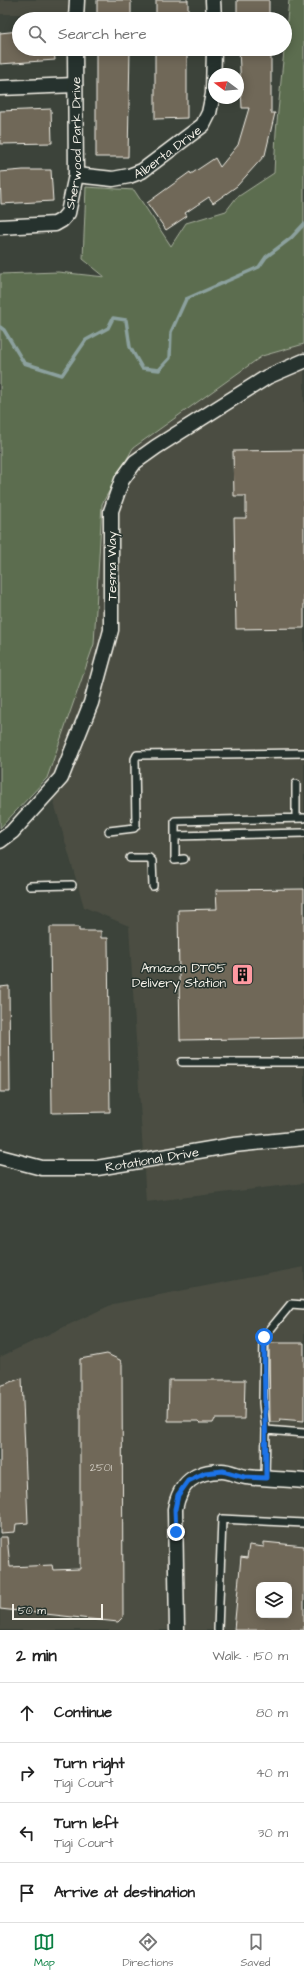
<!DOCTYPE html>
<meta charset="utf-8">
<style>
:root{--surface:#fff;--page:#f2f2f2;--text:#222;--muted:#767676;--line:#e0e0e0;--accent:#0b8043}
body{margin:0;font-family:"Architects Daughter",sans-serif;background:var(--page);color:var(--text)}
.controls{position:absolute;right:12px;bottom:12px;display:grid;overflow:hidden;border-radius:8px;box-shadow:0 2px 10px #0003}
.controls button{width:36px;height:36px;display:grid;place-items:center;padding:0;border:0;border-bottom:1px solid var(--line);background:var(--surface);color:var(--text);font:20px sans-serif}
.compass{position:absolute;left:208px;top:68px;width:36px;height:36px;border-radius:50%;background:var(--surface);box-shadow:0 2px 10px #0003;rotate:286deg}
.scale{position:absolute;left:12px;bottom:10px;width:91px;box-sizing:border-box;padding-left:4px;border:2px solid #f4f1e8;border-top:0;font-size:11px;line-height:14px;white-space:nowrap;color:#f4f1e8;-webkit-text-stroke:3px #26332d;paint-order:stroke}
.stop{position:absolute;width:12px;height:12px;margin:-9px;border:3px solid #1a73e8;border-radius:50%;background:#fff}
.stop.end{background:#1a73e8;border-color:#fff;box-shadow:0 1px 4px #0008}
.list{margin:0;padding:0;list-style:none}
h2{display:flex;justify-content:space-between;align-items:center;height:52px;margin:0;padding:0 16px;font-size:17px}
h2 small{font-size:13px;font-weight:400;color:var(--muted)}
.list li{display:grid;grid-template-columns:26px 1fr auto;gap:12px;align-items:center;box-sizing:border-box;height:60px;padding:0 16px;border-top:1px solid var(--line)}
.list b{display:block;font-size:15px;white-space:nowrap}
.list p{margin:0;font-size:13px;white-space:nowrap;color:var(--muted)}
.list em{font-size:13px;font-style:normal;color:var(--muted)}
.icon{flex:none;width:22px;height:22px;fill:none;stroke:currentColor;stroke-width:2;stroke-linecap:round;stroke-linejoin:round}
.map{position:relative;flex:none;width:304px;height:1630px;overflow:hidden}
.search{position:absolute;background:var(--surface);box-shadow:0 2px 10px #0003;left:12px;right:12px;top:12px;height:44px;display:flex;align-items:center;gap:10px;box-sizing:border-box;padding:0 14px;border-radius:22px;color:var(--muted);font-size:15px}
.sheet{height:292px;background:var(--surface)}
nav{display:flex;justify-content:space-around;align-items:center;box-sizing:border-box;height:56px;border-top:1px solid var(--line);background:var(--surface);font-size:11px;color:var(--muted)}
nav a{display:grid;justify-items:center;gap:2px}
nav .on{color:var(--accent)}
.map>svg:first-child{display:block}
.built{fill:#4b4e43;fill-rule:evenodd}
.green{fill:#5b6d50;stroke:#a8af9c}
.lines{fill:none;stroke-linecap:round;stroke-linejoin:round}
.stream{stroke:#8ca19e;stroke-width:3.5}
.building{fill:#6f6758;stroke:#f4f1e8;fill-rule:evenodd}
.service-casing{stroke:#f4f1e8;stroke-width:10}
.minor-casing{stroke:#f4f1e8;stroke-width:17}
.service{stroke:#26332d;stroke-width:7}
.minor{stroke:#26332d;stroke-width:14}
.route{stroke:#1a73e8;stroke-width:5}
.labels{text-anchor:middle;stroke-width:3;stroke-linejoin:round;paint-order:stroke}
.number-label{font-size:11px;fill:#d3cec4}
.street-label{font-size:13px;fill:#f4f1e8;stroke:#26332d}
.poi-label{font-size:13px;fill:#f4f1e8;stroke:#26332d;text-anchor:end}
</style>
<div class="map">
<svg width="304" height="1630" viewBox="0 0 304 1630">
<rect width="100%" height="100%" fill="#3c433a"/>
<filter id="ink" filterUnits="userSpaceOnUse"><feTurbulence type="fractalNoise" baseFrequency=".025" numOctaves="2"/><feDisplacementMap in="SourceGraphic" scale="8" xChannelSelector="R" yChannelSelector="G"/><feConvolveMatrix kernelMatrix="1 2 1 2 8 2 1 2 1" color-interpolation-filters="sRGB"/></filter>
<g filter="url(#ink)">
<!-- built -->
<path class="built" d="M 0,0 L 68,0 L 68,14 L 0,14 Z
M 304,344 L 304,1183 L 146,1202 L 129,926 L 84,907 L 47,778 L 93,644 L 102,504 L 133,448 L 262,356 Z
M 304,1267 L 304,1630 L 0,1630 L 0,1357 L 113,1304 ZM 259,1585 L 289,1585 L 289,1615 L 259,1615 Z"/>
<!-- green -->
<path class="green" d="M 289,0 L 304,0 L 304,344 L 262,356 L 133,448 L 102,504 L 94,644 L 47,778 L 0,828 L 0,274 L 58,272 L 105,277 L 83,259 L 86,187 L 134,190 L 171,246 L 186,223 L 226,211 L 236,198 L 274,173 L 276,132 Z"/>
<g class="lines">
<!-- stream -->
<path class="stream" d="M 0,327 L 4,330 L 24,363 L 62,375 L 86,340 L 108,328 L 113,318 L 126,320 L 130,347 L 142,368 L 159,370 L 170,358 L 171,332 L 186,299 L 259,267 L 266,257 L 291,238 L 304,224"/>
</g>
<!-- building -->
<path class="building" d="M 97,0 L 131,0 L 131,19 L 97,19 Z
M 156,0 L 188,0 L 188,19 L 156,19 Z
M 237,0 L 269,0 L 269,19 L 237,19 Z
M 19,31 L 19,49 L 54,49 L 55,60 L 0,64 L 0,33 Z
M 96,49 L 130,49 L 128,157 L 96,157 Z
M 155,49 L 187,49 L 187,118 L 155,119 Z
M 239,49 L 271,49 L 271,113 L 275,113 L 265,155 L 237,186 L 213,203 L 209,197 L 185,213 L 187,216 L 166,230 L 147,203 L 190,172 L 191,174 L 215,158 L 220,167 L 238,145 L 249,108 L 242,108 Z
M 51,109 L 52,143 L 0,144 L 0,111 Z
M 23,170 L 51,170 L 53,201 L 1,204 L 0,172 Z
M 304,450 L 304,628 L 236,629 L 234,518 L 246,518 L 246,496 L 234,496 L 233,451 Z
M 304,889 L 304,1038 L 180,1040 L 178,910 L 217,909 L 216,890 Z
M 50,927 L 79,927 L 79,931 L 101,931 L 101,938 L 108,938 L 110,1112 L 52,1113 Z
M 9,986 L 10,1092 L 0,1092 L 0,987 Z
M 269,1343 L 304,1343 L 304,1421 L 280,1419 L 279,1422 L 270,1422 Z
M 107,1354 L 120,1360 L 122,1364 L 123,1617 L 118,1622 L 0,1609 L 0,1537 L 7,1537 L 10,1567 L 52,1565 L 53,1570 L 80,1569 L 80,1359 Z
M 22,1378 L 28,1523 L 16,1524 L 15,1532 L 0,1533 L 0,1386 Z
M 169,1380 L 245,1380 L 244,1419 L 215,1419 L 213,1423 L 200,1423 L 198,1421 L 168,1421 Z
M 264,1542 L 304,1546 L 304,1630 L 234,1630 L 241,1557 L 247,1558 L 249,1545 L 264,1547 ZM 259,1585 L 289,1585 L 289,1615 L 259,1615 Z"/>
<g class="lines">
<defs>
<path id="service" d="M 296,784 L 296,818
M 109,831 L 134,828 L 136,825 L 135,759 L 137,755 L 304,753
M 175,836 L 304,833
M 130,858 L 149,858 L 152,861 L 153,886
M 184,859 L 175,860 L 175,821 L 304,818
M 30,886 L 72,885
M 182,1062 L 304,1062
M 304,1305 L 291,1304 L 264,1337 L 263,1403 L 266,1430 L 304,1433
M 265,1478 L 266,1430
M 218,1630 L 222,1519 L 304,1523"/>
<g id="minor">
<path d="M 213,0 L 214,19"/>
<path d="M 76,19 L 77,0"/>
<path d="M 0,88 L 75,85"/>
<path id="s1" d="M 76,175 L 113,179 L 129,176 L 142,171 L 203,125 L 209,113 L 213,94 L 214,49"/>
<path id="s2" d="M 0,227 L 55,224 L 62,220 L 68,213 L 76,175 L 75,49"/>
<path d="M 0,841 L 12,832 L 61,778 L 91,703 L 111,630 L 111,511 L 122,480 L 135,462 L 156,447 L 267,377 L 304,361"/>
<path id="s3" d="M 0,1157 L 42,1168 L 97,1168 L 234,1145 L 304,1138"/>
<path d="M 177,1630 L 175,1509 C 180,1483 194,1471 222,1471 C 230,1471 238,1476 246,1477 C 265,1479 285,1479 304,1481"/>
</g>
</defs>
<!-- service casing -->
<use href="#service" class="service-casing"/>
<!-- minor casing -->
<use href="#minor" class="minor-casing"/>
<!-- service -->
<use href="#service" class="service"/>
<!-- minor -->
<use href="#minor" class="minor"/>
</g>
</g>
<g class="lines" filter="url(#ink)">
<!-- route -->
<path class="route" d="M 176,1532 L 175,1509 L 178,1495 L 188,1481 L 205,1473 L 223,1471 L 244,1477 L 266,1478 L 264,1337"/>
</g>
<!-- icons -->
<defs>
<symbol id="building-square" viewBox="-11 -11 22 22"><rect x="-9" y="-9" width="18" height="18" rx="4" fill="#ff9aa2" stroke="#26332d"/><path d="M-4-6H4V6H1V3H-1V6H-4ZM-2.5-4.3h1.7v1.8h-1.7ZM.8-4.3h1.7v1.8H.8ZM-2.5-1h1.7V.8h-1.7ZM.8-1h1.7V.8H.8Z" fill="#111"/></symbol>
</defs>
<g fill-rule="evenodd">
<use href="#building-square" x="230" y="962" width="25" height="25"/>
</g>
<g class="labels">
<!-- number labels -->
<g class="number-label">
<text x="101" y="1471">2501</text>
</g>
<!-- street labels -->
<g class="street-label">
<text dy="5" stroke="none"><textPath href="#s2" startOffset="143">Sherwood Park Drive</textPath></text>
<text dy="5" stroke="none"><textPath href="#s1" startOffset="99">Alberta Drive</textPath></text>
<text transform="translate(111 566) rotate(-90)" y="5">Tesma Way</text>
<text dy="5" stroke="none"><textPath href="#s3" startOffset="154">Rotational Drive</textPath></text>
</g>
<!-- poi labels -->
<g class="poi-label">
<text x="226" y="972">Amazon DTO5<tspan x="226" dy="15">Delivery Station</tspan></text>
</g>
</g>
</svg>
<div class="controls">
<button><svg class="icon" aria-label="layers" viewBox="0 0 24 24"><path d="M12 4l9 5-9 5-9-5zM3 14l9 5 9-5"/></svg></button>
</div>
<svg class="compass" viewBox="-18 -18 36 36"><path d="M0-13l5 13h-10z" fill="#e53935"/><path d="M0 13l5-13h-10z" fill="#767676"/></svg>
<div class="scale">50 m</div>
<div class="stop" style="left:264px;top:1337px"></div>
<div class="stop end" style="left:176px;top:1532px"></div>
<div class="search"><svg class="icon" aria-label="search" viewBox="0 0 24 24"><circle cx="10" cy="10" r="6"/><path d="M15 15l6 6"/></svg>Search here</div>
</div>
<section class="sheet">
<h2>2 min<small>Walk · 150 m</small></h2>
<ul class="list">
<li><svg class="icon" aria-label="ahead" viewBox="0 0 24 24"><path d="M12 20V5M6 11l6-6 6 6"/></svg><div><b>Continue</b></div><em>80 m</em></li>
<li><svg class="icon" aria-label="right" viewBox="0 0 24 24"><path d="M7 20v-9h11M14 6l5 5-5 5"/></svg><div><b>Turn right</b><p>Tigi Court</p></div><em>40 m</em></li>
<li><svg class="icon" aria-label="left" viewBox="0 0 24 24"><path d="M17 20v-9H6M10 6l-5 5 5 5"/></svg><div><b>Turn left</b><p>Tigi Court</p></div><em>30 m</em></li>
<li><svg class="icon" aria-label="arrive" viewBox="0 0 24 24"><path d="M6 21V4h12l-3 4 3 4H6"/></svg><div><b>Arrive at destination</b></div></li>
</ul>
</section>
<nav>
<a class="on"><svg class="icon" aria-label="map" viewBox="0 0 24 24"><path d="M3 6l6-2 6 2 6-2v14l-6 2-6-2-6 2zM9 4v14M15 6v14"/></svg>Map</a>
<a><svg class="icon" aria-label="directions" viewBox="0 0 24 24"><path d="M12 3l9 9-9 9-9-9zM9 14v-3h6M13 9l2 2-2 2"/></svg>Directions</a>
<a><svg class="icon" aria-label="saved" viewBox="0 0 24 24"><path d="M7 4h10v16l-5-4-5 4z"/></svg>Saved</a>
</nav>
